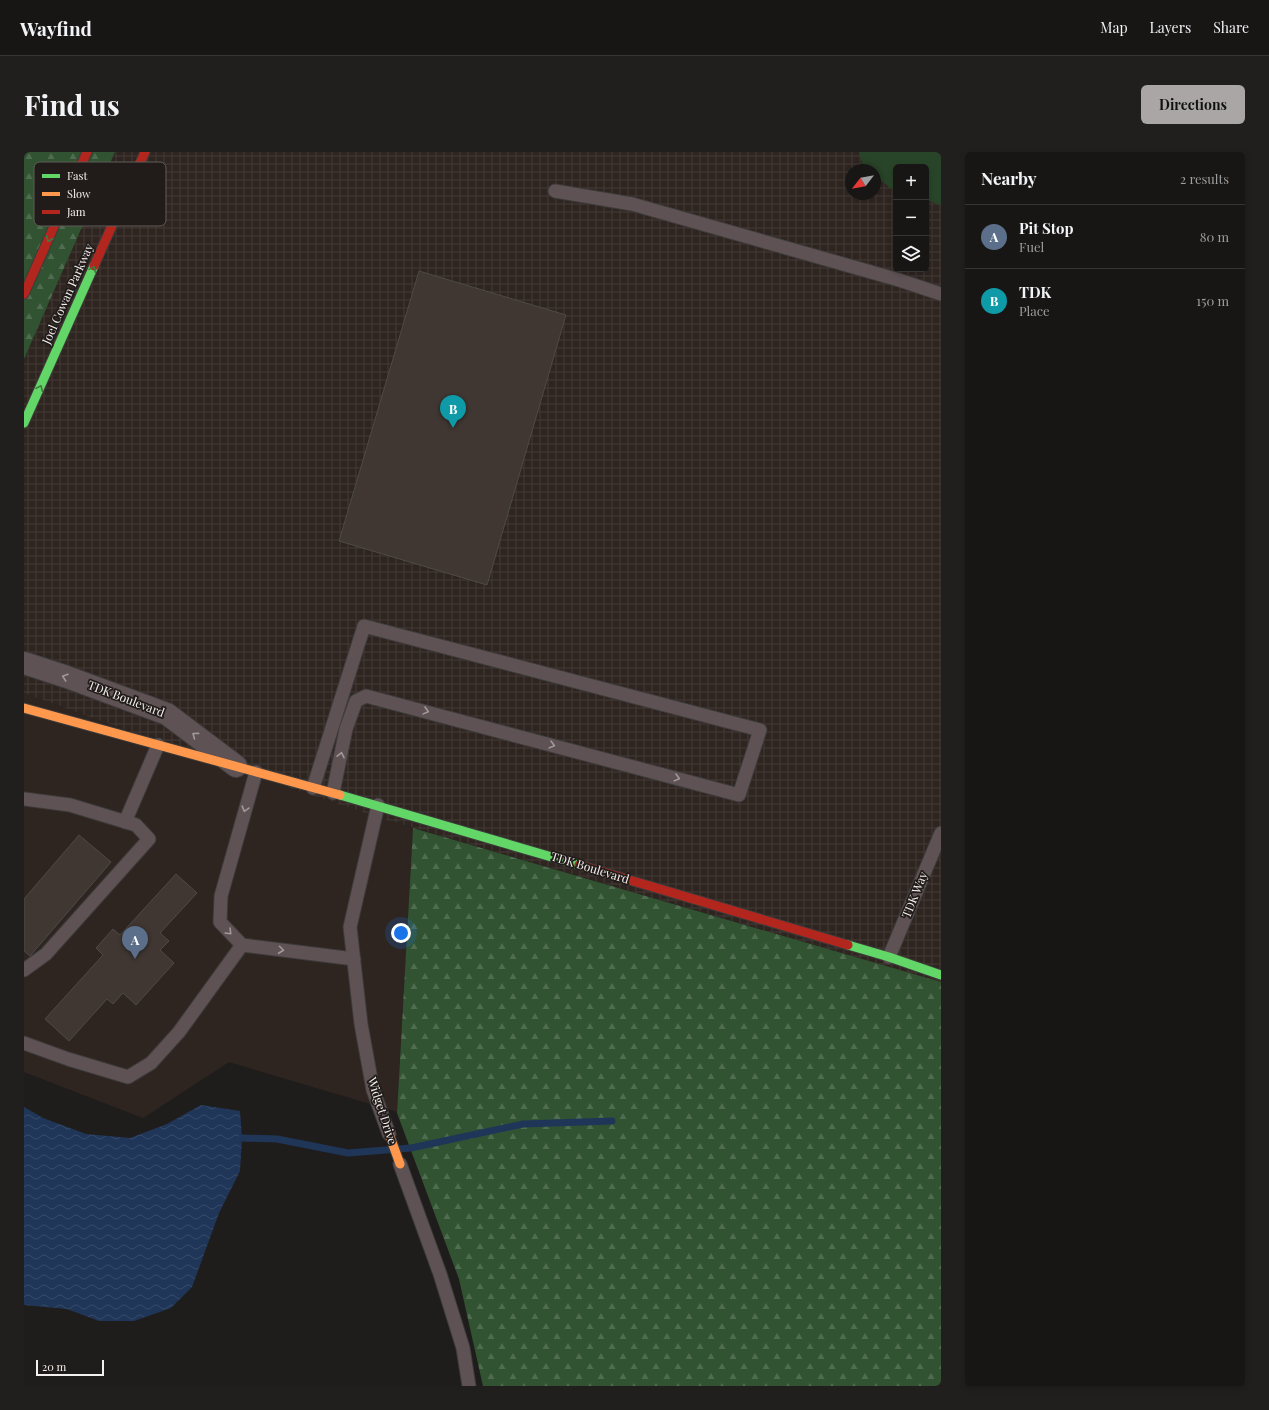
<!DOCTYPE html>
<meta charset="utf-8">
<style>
:root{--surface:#171614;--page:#201f1d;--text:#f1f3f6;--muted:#9e9fa0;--line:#363534;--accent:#a9a6a5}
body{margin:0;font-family:"Playfair Display",serif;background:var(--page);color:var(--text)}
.controls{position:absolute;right:12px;top:12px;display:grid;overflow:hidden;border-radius:6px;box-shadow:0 2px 6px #0003}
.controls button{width:36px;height:36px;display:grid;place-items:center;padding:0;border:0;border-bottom:1px solid var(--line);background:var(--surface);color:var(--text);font:20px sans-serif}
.compass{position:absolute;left:821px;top:12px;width:36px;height:36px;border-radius:50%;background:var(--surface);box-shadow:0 2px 6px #0003;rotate:239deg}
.scale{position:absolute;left:12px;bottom:10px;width:68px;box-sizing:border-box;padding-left:4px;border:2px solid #f4f0ef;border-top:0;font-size:11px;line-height:14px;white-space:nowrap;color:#f4f0ef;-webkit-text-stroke:3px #211c19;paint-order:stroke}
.you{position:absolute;left:377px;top:781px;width:14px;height:14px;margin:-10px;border:3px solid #fff;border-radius:50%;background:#1a73e8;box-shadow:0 0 0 6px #1a73e833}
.badge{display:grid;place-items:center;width:26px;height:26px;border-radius:50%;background:var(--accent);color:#fff;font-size:13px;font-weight:700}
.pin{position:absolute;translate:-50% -33px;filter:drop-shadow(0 1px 2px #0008)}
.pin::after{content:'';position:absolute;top:21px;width:14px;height:12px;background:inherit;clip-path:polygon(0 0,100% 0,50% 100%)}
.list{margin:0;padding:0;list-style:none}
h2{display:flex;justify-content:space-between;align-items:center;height:52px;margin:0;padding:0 16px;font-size:17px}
h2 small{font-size:13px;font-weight:400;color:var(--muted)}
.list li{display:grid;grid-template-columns:26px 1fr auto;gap:12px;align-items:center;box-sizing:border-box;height:64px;padding:0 16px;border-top:1px solid var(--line)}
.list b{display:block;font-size:15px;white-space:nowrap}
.list p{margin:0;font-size:13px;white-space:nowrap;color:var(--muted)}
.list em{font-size:13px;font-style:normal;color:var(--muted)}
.icon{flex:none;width:22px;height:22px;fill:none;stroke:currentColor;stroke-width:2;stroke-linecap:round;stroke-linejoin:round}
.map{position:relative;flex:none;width:917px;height:1234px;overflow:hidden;border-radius:6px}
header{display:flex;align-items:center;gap:24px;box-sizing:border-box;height:56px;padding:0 20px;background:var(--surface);border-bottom:1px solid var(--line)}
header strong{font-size:19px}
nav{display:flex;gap:22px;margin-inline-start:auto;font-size:14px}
.intro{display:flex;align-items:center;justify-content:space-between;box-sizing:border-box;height:96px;padding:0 24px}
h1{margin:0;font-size:28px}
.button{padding:10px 18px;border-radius:6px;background:var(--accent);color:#111;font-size:14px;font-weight:700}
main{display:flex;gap:24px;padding:0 24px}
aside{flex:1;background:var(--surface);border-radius:6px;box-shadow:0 2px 6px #0003}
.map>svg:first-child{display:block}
.built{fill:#2e2521}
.industrial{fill:url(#industrial-grid);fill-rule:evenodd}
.forest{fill:url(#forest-firs)}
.pitch{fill:#294529}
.water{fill:url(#water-waves)}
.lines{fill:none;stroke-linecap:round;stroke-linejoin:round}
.stream{stroke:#203659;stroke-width:7}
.building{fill:#403733;stroke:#4c4a48}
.lane-casing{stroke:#3c3b3a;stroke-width:15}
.street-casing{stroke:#3c3b3a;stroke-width:24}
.fast-casing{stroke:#3c3b3a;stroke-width:11}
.slow-casing{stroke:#3c3b3a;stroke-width:11}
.jam-casing{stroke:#3c3b3a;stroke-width:11}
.lane{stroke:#5e5254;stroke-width:13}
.street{stroke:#5e5254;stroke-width:22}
.fast{stroke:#63d668;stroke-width:9}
.slow{stroke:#ff974d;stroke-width:9}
.jam{stroke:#b3261e;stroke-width:9}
.oneway{stroke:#427940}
.oneway2{stroke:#a2999a}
.labels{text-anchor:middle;stroke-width:3.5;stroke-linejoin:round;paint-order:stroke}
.street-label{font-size:12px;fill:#f4f0ef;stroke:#211c19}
.key{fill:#211c19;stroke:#605c59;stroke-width:1}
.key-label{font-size:11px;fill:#f4f0ef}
</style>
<header>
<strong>Wayfind</strong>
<nav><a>Map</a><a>Layers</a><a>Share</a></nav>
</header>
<div class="intro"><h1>Find us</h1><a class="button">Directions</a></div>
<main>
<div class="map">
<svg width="917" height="1234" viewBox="0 0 917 1234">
<defs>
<pattern id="industrial-grid" width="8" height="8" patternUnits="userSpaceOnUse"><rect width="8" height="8" fill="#2e2521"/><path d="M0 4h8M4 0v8" fill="none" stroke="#433a37"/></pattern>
<pattern id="forest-firs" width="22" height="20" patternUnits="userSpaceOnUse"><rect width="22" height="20" fill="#325332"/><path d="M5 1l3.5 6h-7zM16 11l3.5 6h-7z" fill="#506c50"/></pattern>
<pattern id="water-waves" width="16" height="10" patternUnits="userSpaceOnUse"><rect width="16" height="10" fill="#203659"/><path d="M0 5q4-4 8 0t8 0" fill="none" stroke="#364a69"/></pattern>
</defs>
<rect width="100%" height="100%" fill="#1f1d1b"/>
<!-- built -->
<path class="built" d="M 0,541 L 212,618 L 389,676 L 373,960 L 205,910 L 119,966 L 0,920 Z"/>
<!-- industrial -->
<path class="industrial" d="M 91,0 L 917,0 L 917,830 L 363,668 L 212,618 L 0,541 L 0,207 ZM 872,15 L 902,15 L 902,117 L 872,117 ZM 827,18 L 851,18 L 851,42 L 827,42 Z"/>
<!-- forest -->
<path class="forest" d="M 0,0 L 91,0 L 0,207 Z
M 389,676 L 917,830 L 917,1234 L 459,1234 L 435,1127 L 373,961 Z"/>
<!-- pitch -->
<path class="pitch" d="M 835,0 L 917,0 L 917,53 L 902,48 L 902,15 L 872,15 L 872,38 L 866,36 L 851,23 L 851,18 L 846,18 L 838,11 Z"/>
<!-- water -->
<path class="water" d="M 177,953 L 216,959 L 218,986 L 216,1019 L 195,1061 L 168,1135 L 147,1156 L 110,1169 L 75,1169 L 43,1157 L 0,1153 L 0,955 L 19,966 L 62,982 L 106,986 L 143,972 Z"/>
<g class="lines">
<!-- stream -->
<path class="stream" d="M 218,986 L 253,987 L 324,1001 L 387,996 L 499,972 L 588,969"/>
</g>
<!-- building -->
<path class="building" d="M 395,119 L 542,163 L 463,433 L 315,389 Z
M 55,683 L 87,710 L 6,804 L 0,799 L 0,747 Z
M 152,722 L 173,741 L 136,781 L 145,789 L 136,798 L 150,811 L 112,853 L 99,841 L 89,852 L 83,847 L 45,889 L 21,867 L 79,803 L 72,796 L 89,777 L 96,783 Z"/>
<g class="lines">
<defs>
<path id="lane" d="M 531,39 L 608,52 L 875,128 L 917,142
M 232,620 L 197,744 L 196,770 L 218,793 L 330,807
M 289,636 L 340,474 L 736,578 L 715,643 L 342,544 L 332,549 L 322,577 L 309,641
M 0,647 L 46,653 L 112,673 L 125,687 L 22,802 L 0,818
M 354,653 L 326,775 L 337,872 L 349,938 L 365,982
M 101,670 L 134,593
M 865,805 L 917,681
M 0,891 L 44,907 L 104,925 L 127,911 L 155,880 L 218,793
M 376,1012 L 416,1122 L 439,1196 L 445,1234"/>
<path id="street" d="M 0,511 L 43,525 L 143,562 L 212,614"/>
<path id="fast" d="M 0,271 L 70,114
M 316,643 L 555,713
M 824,793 L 865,805 L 917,823"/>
<path id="slow" d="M 0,556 L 316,643
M 365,982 L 376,1012"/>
<path id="jam" d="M 70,114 L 121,0
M 0,142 L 63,0
M 555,713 L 824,793"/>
</defs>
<!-- lane casing -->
<use href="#lane" class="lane-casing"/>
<!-- street casing -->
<use href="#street" class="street-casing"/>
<!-- fast casing -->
<use href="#fast" class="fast-casing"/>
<!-- slow casing -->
<use href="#slow" class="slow-casing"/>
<!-- jam casing -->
<use href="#jam" class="jam-casing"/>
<!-- lane -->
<use href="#lane" class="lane"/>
<!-- street -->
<use href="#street" class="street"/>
<!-- fast -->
<use href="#fast" class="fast"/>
<!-- slow -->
<use href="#slow" class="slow"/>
<!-- jam -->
<use href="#jam" class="jam"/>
</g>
<!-- one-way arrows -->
<defs><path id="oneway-chevron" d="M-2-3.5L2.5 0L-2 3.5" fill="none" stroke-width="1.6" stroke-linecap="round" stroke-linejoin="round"/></defs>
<g class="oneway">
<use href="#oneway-chevron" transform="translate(25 87) rotate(114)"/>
<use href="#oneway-chevron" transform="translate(69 117) rotate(-66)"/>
<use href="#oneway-chevron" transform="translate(16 236) rotate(-66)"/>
</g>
<g class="oneway2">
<use href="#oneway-chevron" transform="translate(41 525) rotate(-161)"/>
<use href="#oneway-chevron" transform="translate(402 559) rotate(15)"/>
<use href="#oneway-chevron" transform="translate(171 583) rotate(-143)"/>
<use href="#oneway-chevron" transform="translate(528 593) rotate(15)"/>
<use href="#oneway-chevron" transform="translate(317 603) rotate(-78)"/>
<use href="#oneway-chevron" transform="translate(653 626) rotate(15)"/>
<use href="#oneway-chevron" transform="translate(221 657) rotate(106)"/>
<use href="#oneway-chevron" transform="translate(205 780) rotate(45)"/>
<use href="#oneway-chevron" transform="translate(257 798) rotate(7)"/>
</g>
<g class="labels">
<!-- street labels -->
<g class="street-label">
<text transform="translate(44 142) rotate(-66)" y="4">Joel Cowan Parkway</text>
<text transform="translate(102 547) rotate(21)" y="4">TDK Boulevard</text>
<text transform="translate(566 716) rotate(17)" y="4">TDK Boulevard</text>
<text transform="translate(891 743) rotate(-68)" y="4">TDK Way</text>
<text transform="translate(358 959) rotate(72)" y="4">Widget Drive</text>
</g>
</g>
<!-- legend -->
<rect x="10" y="10" width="132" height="64" rx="6" class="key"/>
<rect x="18" y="22" width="18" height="4" fill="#63d668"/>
<rect x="18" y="40" width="18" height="4" fill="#ff974d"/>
<rect x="18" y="58" width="18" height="4" fill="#b3261e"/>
<g class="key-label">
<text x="43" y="28">Fast</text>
<text x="43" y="46">Slow</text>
<text x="43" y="64">Jam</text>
</g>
</svg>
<div class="controls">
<button>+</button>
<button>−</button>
<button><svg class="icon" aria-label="layers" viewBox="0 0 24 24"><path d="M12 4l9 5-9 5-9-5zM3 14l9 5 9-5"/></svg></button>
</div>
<svg class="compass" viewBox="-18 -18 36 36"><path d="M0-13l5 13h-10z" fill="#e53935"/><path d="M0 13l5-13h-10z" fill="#9e9fa0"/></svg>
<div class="scale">20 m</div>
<div class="you"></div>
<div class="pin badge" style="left:111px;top:807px;background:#5c6f8a">A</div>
<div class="pin badge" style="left:429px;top:276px;background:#0f9aa8">B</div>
</div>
<aside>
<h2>Nearby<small>2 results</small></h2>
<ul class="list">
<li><span class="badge" style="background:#5c6f8a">A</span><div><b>Pit Stop</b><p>Fuel</p></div><em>80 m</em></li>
<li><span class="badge" style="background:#0f9aa8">B</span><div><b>TDK</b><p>Place</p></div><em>150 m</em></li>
</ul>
</aside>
</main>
